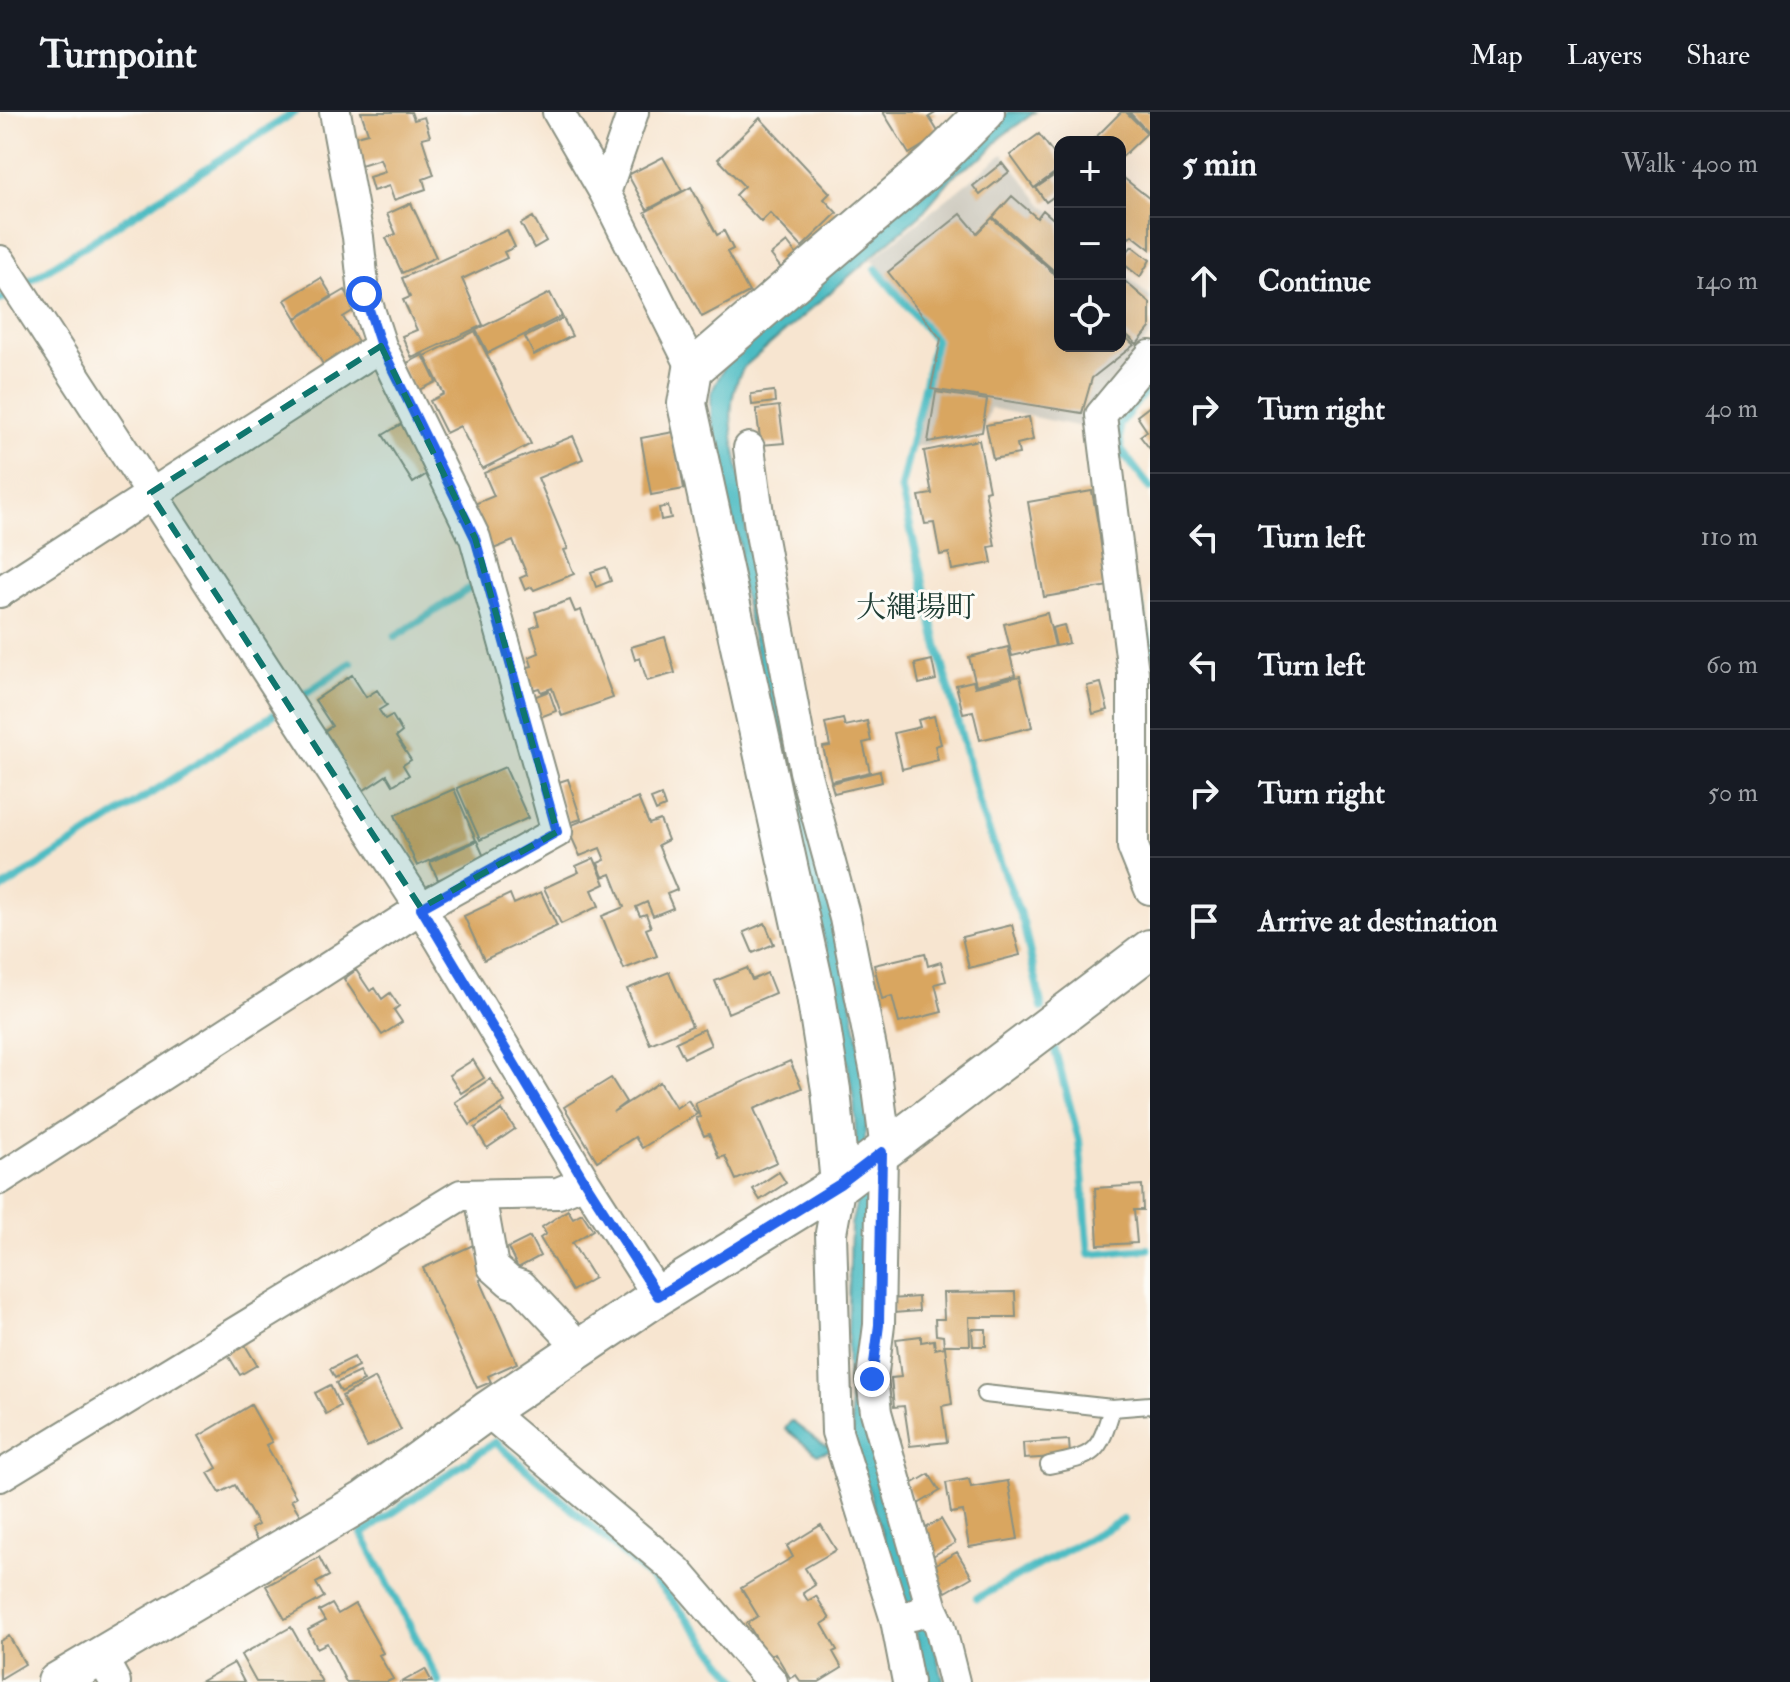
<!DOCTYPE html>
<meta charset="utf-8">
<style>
:root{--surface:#171b24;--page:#20242c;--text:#f1f3f6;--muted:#9ea1a6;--line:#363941}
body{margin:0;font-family:"IM FELL Double Pica","Noto Serif JP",serif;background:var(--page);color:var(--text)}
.controls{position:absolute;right:24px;top:24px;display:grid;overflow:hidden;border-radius:16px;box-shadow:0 8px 32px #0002}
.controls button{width:72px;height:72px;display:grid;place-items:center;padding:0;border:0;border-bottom:2px solid var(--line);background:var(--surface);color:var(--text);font:40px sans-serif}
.stop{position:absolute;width:24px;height:24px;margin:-18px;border:6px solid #2563eb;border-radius:50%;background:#fff}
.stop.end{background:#2563eb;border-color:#fff;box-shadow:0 2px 8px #0008}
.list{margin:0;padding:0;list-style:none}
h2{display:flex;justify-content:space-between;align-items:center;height:104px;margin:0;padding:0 32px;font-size:34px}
h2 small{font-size:26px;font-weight:400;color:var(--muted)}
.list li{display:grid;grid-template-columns:52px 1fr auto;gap:24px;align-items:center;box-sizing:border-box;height:128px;padding:0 32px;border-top:2px solid var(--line)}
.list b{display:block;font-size:30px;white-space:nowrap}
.list em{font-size:26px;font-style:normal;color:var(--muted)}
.icon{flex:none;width:44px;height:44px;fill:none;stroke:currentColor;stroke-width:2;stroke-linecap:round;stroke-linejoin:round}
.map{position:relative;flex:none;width:1150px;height:1570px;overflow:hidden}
header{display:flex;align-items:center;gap:48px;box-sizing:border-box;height:112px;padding:0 40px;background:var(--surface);border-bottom:2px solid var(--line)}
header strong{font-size:38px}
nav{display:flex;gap:44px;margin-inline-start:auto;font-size:28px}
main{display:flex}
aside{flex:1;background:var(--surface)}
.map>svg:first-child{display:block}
.industrial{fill:#c8c4b8}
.water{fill:#4dbcc3;stroke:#367c7c;stroke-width:2}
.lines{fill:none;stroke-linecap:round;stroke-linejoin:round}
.stream{stroke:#4dbcc3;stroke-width:8}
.building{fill:#d9a660}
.service-casing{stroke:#8b9182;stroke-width:20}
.minor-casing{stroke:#8b9182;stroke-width:34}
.tertiary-casing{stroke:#8b9182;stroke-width:42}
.service{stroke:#fff;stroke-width:16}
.minor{stroke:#fff;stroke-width:30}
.tertiary{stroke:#fff;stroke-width:38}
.route{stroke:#2563eb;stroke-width:10}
.marked{fill:#0f766e;fill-opacity:0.2;stroke:#0f766e;stroke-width:6;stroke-dasharray:16 10;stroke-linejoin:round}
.labels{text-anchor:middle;stroke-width:6;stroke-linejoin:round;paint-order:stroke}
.quarter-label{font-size:30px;fill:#1f3d34;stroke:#fdfcf7}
</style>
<header>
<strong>Turnpoint</strong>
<nav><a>Map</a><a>Layers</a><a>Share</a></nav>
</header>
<main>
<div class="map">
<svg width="1150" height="1570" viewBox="0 0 1150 1570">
<rect width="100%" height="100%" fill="#fdfcf7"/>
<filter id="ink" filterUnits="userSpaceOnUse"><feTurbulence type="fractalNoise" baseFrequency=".0125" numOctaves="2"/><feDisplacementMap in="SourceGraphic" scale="16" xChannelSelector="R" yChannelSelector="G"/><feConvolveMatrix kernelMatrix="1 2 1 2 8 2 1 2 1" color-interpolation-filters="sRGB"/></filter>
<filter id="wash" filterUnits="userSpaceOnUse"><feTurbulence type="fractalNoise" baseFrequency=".006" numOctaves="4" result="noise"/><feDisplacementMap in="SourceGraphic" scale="32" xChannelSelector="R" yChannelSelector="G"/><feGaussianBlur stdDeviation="1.8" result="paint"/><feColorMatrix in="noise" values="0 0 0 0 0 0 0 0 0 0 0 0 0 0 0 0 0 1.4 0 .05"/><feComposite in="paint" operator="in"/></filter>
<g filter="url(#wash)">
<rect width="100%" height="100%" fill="#f7e5d0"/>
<!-- industrial -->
<path class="industrial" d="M 1003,42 L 1043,93 L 1060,108 L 1060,234 L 1120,234 L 1120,159 L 1150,185 L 1150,223 L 1089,299 L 1090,317 L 990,296 L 982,323 L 914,335 L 938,229 L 872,147 Z"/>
<!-- water -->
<path class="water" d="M 1008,0 L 1035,0 L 1002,24 L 984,44 L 954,63 L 921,102 L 744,255 C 720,294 736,335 742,378 C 745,394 745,411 747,428 L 845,854 L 870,993 L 865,1021 L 870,1129 L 862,1273 L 944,1570 L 925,1570 L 915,1514 L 894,1462 L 855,1332 L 817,1342 L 785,1317 L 791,1309 L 825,1334 L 853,1325 L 847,1258 L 851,1113 L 859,1081 L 854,989 L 832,860 L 783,663 L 740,467 L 740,433 L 726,384 L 711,304 L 711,281 L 728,247 Z"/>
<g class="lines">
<!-- stream -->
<path class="stream" d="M 876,157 L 935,228 L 901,375 L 937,532 L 982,702 L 1023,810 L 1042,896
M 31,168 L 295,0
M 0,188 L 7,184
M 1121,338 L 1150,376
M 1121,344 L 1119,313 L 1150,273
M 1139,488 L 1150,542
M 395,525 L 470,476
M 302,584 L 351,551
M 0,778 L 273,603
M 1054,935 L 1079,1028 L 1089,1142 L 1147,1137
M 977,1486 L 1123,1408
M 439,1570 L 362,1422 L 495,1330 L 661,1475 L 739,1570"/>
</g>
<g id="blocks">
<!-- building -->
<path class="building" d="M 361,0 L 411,0 L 414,8 L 424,5 L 430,24 L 422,26 L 434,63 L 423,67 L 426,77 L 394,88 L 389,74 L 373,79 L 369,65 L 385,60 L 380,47 L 361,53 L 352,25 L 368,21 Z
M 883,0 L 937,0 L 929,5 L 940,23 L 909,42 Z
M 1121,0 L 1126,0 L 1147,21 L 1120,47 L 1120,30 L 1091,30 Z
M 1129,0 L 1150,0 L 1150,18 L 1148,20 Z
M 760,6 L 830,81 L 824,87 L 837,101 L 802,135 L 770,101 L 761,110 L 735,83 L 744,74 L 718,47 Z
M 1039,22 L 1060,50 L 1060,57 L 1034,76 L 1010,43 Z
M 663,45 L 682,79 L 647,98 L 628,63 Z
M 1002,51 L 1009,60 L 980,83 L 973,74 Z
M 1055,63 L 1060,71 L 1060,80 L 1046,90 L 1036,76 Z
M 1120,63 L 1150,87 L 1150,137 L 1132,123 L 1129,126 L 1120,118 Z
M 691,75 L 717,123 L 724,119 L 733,137 L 727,140 L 749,180 L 702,205 L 645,100 Z
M 1012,84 L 1037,106 L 1043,98 L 1060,113 L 1060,164 L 993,105 Z
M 411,91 L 436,145 L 402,161 L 386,126 L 396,122 L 387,102 Z
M 961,102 L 977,121 L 992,106 L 1060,167 L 1060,234 L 1120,234 L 1120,220 L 1134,233 L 1092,266 L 1082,301 L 931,277 L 941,227 L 888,160 Z
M 533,105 L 546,129 L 534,136 L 521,112 Z
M 507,118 L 515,135 L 504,140 L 507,146 L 462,167 L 483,213 L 412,246 L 402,224 L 417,218 L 403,188 L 410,185 L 402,166 Z
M 787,130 L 797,143 L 781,156 L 771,143 Z
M 1132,134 L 1150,148 L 1140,165 L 1120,149 Z
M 1120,165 L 1150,191 L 1150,216 L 1137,232 L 1120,217 Z
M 321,166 L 332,184 L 296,206 L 285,188 Z
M 345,178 L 356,197 L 343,205 L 360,233 L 324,254 L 296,207 Z
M 550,181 L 562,204 L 488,241 L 476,218 Z
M 563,206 L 572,224 L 534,243 L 525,225 Z
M 475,219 L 531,332 L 482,357 L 460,314 L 446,321 L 430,289 L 444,282 L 425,244 Z
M 423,243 L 436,270 L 414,281 L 401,254 Z
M 774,279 L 775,290 L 752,293 L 751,282 Z
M 936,280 L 987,288 L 982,320 L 928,330 Z
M 779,294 L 784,331 L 761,333 L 756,297 Z
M 1150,294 L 1150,337 L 1140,324 L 1147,319 L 1137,304 Z
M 1029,305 L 1033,328 L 1017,332 L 1019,342 L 993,347 L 986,313 Z
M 403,311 L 433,358 L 413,371 L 383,323 Z
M 674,320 L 684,377 L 651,383 L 641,326 Z
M 573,324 L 583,347 L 538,366 L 568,437 L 564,438 L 574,462 L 534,478 L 532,475 L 525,478 L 520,466 L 527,463 L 513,429 L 491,438 L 472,393 L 494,384 L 484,361 Z
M 979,328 L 989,378 L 985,379 L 995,434 L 989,435 L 992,451 L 952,458 L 949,441 L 940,443 L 934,411 L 925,412 L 919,384 L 932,382 L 924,339 Z
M 1092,379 L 1109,474 L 1044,485 L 1028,390 Z
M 668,394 L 671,406 L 661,408 L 659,396 Z
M 606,455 L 611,469 L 596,475 L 591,460 Z
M 570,488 L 575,500 L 581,498 L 613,586 L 562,604 L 552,576 L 541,580 L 539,576 L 532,578 L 524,556 L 532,554 L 529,545 L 539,541 L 531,516 L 539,513 L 535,500 Z
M 1047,501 L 1055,534 L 1012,544 L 1004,512 Z
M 1064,513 L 1069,531 L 1056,534 L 1052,516 Z
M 665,525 L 675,561 L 647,569 L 640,546 L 635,548 L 631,535 Z
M 1008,535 L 1015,563 L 976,573 L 969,545 Z
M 932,548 L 936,568 L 919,572 L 915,552 Z
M 352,563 L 366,585 L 377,578 L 387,593 L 379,598 L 385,607 L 392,603 L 402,620 L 396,625 L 411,648 L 403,653 L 409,663 L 393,673 L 387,663 L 361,680 L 323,620 L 332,614 L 315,588 Z
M 1020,564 L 1032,615 L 980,628 L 973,599 L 963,601 L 956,573 L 973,569 L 975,575 Z
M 1101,571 L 1108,598 L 1093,602 L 1087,574 Z
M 549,579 L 556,599 L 538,606 L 531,586 Z
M 934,604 L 941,632 L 935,634 L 938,648 L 902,657 L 894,621 L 920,615 L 918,608 Z
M 843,607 L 845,614 L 867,609 L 871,629 L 863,631 L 870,660 L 831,669 L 823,635 L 830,634 L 825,611 Z
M 505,655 L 528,706 L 480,728 L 457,676 Z
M 880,659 L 882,670 L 834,681 L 831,671 Z
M 568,667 L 581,707 L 568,711 L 556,671 Z
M 454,677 L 476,728 L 417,754 L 395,703 Z
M 661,683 L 665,695 L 656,699 L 651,687 Z
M 638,686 L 649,712 L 660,708 L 668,728 L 658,733 L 677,778 L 667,782 L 673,796 L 653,804 L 647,790 L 636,795 L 640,804 L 646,802 L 651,815 L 646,817 L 657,844 L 624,857 L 602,804 L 624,795 L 611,762 L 603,765 L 598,751 L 605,748 L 600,736 L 580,744 L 567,715 Z
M 477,729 L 485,747 L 438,768 L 430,750 Z
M 594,746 L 605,772 L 592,778 L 599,794 L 561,812 L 544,776 L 579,760 L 576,754 Z
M 541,780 L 557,814 L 484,848 L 464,804 L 510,782 L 514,792 Z
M 765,811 L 774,832 L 753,841 L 744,820 Z
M 1012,813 L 1020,843 L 969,856 L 962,825 Z
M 925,841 L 928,854 L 941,850 L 946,869 L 935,872 L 942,900 L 899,911 L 892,884 L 882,887 L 874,853 Z
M 747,856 L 752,868 L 767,861 L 775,881 L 728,901 L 715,869 Z
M 356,858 L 370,879 L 375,876 L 382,887 L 390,881 L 399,894 L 394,898 L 402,910 L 382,923 L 344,867 Z
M 669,860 L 692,914 L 650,932 L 627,877 Z
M 704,917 L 711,933 L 684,946 L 676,930 Z
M 473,948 L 484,966 L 461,981 L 449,963 Z
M 790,949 L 802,976 L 754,997 L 777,1050 L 736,1068 L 725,1044 L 719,1046 L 709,1022 L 704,1024 L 696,1006 L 700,1005 L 695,991 Z
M 611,966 L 626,990 L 613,1000 L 660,970 L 676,996 L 688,988 L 697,1002 L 642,1036 L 635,1025 L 597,1049 L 564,995 Z
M 490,967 L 505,990 L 470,1013 L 455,990 Z
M 502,998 L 515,1017 L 487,1036 L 475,1016 Z
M 779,1060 L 786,1071 L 760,1088 L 753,1077 Z
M 1142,1073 L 1143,1098 L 1134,1098 L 1137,1131 L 1098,1133 L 1095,1076 Z
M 568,1098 L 573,1106 L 582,1101 L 593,1118 L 572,1131 L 594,1166 L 572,1179 L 540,1126 L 546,1122 L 542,1115 Z
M 530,1125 L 540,1144 L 518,1156 L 508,1136 Z
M 473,1133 L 487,1164 L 480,1168 L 517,1251 L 488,1264 L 491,1270 L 477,1276 L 423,1156 Z
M 1015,1180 L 1016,1205 L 969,1205 L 970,1233 L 944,1233 L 943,1224 L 936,1223 L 935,1207 L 944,1207 L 943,1181 Z
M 918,1185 L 919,1199 L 893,1201 L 891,1187 Z
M 972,1217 L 986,1217 L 986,1234 L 973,1234 Z
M 921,1224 L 921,1230 L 934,1228 L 935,1237 L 945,1235 L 952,1292 L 942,1294 L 947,1330 L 910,1334 L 904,1294 L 894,1295 L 891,1266 L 901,1265 L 896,1227 Z
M 242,1228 L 257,1253 L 240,1263 L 225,1238 Z
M 354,1245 L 358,1254 L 335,1266 L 330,1257 Z
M 359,1260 L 364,1269 L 341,1280 L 336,1271 Z
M 375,1266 L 401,1318 L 367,1335 L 342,1284 Z
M 330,1273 L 340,1294 L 326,1302 L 315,1281 Z
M 251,1293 L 272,1330 L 266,1333 L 296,1385 L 291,1388 L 300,1403 L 257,1428 L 251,1417 L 258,1413 L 235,1373 L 220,1381 L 208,1361 L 217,1356 L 199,1324 Z
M 1069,1328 L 1070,1344 L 1024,1347 L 1023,1331 Z
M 929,1362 L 940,1379 L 918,1392 L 907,1375 Z
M 969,1367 L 971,1375 L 1008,1369 L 1018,1427 L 969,1435 L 963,1399 L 951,1401 L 946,1371 Z
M 941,1407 L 955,1431 L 931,1445 L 917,1421 Z
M 821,1413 L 836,1438 L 805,1456 L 815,1473 L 803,1481 L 808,1489 L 816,1484 L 830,1507 L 822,1512 L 837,1538 L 833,1540 L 842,1556 L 819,1570 L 801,1570 L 796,1563 L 790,1566 L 775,1541 L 768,1545 L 747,1511 L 758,1504 L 741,1476 L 793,1445 L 787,1434 Z
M 957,1440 L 972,1465 L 946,1480 L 931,1455 Z
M 319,1445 L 329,1464 L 316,1471 L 324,1485 L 285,1507 L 266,1474 Z
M 332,1492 L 338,1502 L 355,1492 L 383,1541 L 379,1543 L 393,1567 L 387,1570 L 346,1570 L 327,1531 L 317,1536 L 308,1518 L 325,1509 L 319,1499 Z
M 291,1515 L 322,1570 L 256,1570 L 241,1543 Z
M 9,1524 L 25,1552 L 0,1567 L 0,1529 Z
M 234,1551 L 244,1570 L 200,1570 Z
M 425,1557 L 432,1570 L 402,1570 Z"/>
</g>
</g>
<g filter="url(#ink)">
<use href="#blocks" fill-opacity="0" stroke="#8b9182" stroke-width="2"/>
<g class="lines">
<defs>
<path id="service" d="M 985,1282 L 1112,1296 L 1150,1293
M 1049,1353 C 1095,1344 1099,1342 1112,1296"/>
<path id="minor" d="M 558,0 L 605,81 L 693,257
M 605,81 L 633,0
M 0,149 L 421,796 L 585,1070 L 658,1184
M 1150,244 L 1101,303 L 1133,560 L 1133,735 L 1150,777
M 749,336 L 760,416 L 805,659 L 845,806 L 876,961 L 886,1038
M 0,480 L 381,234
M 882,1040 L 879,1213 L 872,1267 L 876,1300 L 932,1497
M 0,1067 L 421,796 L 557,720 L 475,426 L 381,234 L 364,182 L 358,125 L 335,0
M 840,1072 L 831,1121 L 837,1320 L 896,1508 L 908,1570
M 480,1083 L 493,1155 L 510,1170 L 522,1174 L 580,1236
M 487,1299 L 677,1459 L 772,1570
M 0,1364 L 461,1083 L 558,1081 L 585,1070
M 913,1503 L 932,1497 L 940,1514 L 954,1570
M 101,1544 L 115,1570"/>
<path id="tertiary" d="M 840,1072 L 831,978 L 815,877 L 687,292 L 693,257 L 934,51 L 985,0
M 57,1570 L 365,1388 L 487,1299 L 658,1184 L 840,1072 L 1150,837"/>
</defs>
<!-- service casing -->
<use href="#service" class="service-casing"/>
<!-- minor casing -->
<use href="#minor" class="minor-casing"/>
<!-- tertiary casing -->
<use href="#tertiary" class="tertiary-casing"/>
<!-- service -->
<use href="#service" class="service"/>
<!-- minor -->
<use href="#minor" class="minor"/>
<!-- tertiary -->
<use href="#tertiary" class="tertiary"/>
</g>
</g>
<g class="lines" filter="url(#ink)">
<!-- route -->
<path class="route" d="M 364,182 L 381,234 L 475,426 L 557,720 L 421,796 L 585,1070 L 658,1184 L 840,1072 L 882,1040 L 879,1213 L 872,1267"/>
</g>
<!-- marked area -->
<path class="marked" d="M 381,234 L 475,426 L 557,720 L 421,796 L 150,381 Z"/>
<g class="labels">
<!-- quarter labels -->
<g class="quarter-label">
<text x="916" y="505">大縄場町</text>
</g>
</g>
</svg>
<div class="controls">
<button>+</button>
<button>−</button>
<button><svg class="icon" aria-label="locate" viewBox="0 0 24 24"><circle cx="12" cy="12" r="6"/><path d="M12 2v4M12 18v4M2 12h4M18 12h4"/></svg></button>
</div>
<div class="stop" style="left:364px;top:182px"></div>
<div class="stop end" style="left:872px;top:1267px"></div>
</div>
<aside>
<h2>5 min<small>Walk · 400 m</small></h2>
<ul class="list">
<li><svg class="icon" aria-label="ahead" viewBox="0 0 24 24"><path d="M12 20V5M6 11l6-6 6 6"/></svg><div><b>Continue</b></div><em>140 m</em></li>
<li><svg class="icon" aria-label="right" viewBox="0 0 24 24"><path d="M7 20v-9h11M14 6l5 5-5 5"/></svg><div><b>Turn right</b></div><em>40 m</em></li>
<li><svg class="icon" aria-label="left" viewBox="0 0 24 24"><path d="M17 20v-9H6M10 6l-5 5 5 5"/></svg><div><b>Turn left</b></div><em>110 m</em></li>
<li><svg class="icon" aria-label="left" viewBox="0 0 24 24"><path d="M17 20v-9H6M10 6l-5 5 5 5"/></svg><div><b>Turn left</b></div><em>60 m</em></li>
<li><svg class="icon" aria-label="right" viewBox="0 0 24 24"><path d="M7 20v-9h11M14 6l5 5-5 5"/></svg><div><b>Turn right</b></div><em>50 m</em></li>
<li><svg class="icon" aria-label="arrive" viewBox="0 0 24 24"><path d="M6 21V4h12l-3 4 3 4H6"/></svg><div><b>Arrive at destination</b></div></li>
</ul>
</aside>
</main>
